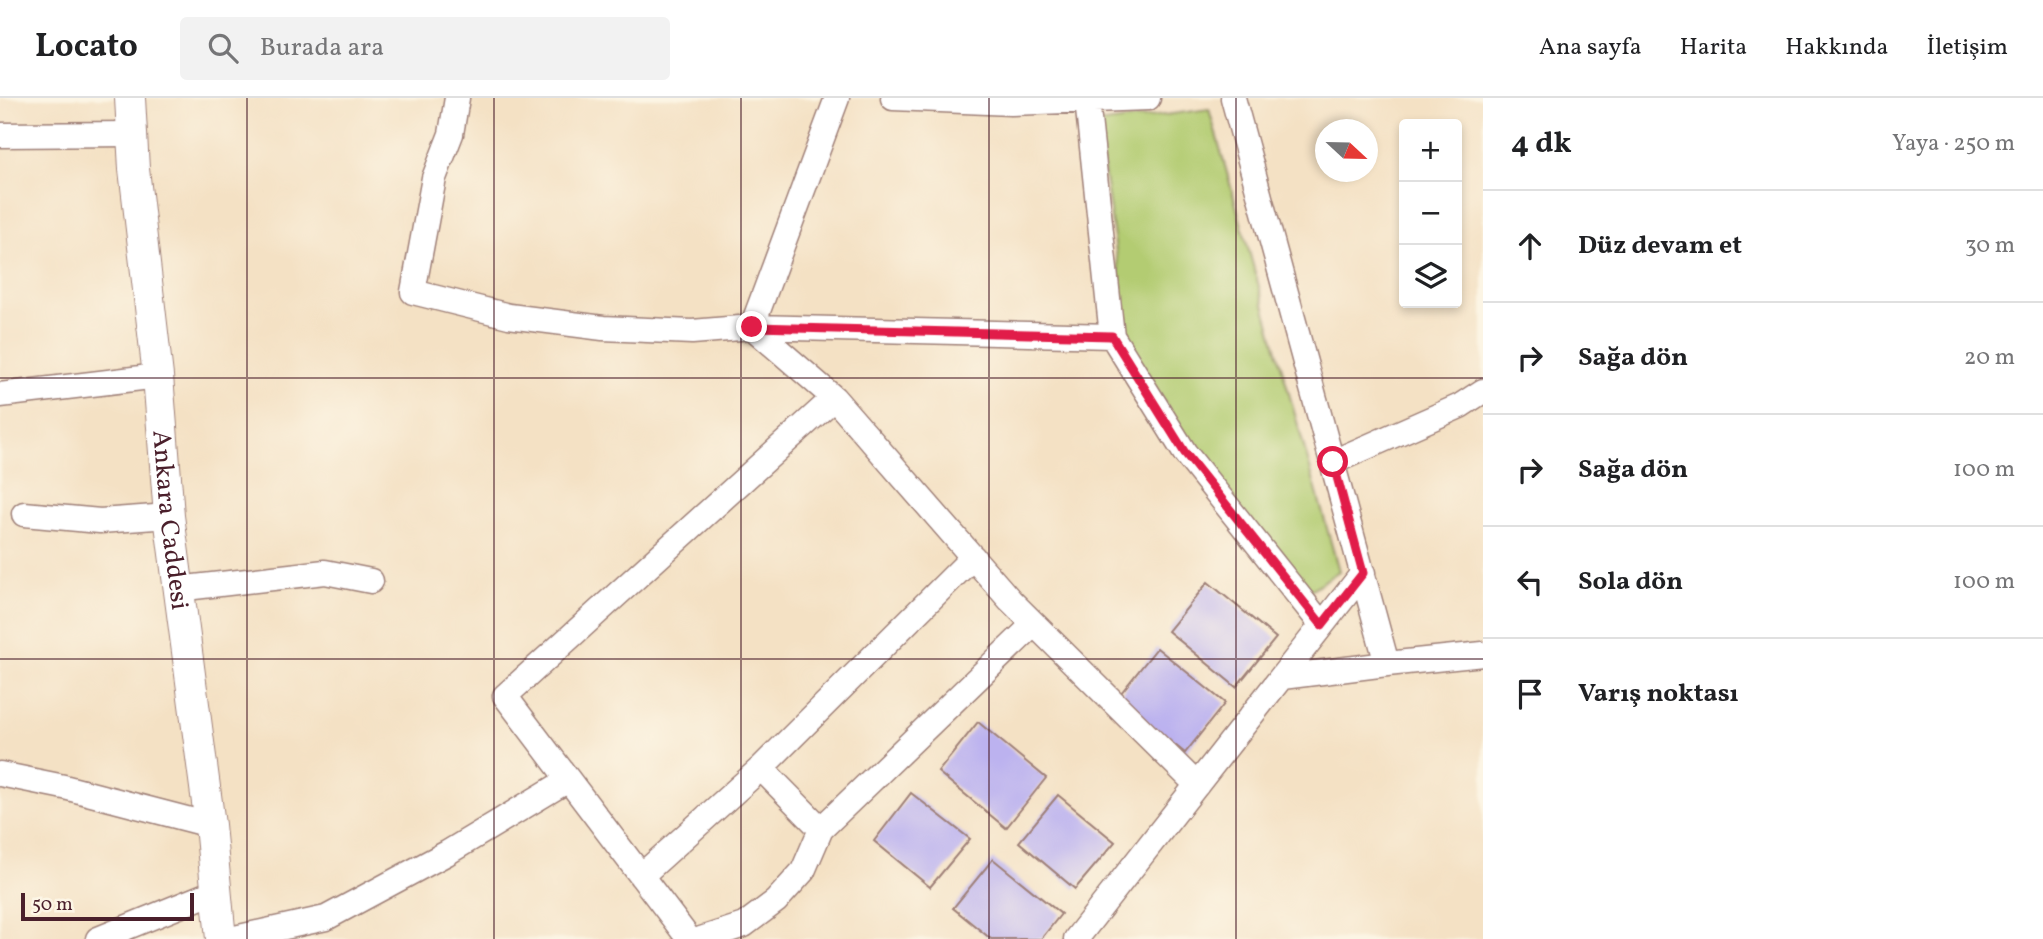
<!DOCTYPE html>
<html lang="tr">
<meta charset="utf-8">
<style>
:root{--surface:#fff;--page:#f2f2f2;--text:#202124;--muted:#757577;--line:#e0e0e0}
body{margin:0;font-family:Vollkorn,serif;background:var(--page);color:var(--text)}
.controls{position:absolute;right:21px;top:21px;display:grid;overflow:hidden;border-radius:7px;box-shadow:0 4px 10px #0003}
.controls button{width:63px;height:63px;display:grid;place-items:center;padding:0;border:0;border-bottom:2px solid var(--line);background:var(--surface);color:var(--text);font:35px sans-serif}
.compass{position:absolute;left:1315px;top:21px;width:63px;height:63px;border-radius:50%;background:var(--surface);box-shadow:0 4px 10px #0003;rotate:112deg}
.scale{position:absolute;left:21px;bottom:18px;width:173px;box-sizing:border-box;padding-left:7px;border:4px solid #4a1f2b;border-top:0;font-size:19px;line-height:24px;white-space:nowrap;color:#4a1f2b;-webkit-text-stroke:5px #fcf5e5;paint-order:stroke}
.stop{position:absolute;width:21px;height:21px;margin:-16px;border:5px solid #e11d48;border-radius:50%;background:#fff}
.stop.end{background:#e11d48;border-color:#fff;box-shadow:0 2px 7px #0008}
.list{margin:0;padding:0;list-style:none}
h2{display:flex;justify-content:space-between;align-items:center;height:91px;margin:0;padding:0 28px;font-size:30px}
h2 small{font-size:23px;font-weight:400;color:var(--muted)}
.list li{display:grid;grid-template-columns:46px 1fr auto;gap:21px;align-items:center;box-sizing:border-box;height:112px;padding:0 28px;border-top:2px solid var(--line)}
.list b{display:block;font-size:26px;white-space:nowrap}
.list em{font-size:23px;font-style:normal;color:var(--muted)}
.icon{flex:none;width:38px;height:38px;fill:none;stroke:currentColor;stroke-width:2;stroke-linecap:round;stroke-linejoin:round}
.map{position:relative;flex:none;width:1483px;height:841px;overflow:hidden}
header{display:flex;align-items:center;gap:42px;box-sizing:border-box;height:98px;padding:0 35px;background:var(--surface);border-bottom:2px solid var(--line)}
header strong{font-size:33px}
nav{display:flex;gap:38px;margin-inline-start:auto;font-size:24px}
.search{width:490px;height:63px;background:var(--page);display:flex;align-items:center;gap:18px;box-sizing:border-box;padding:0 24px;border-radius:7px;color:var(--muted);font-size:26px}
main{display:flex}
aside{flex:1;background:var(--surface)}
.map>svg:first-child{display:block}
.green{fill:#b3cc72;stroke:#7e764e;stroke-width:2}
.building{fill:#bcb2ef}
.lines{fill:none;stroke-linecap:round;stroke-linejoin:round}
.minor-casing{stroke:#9f8078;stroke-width:27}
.tertiary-casing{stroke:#9f8078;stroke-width:32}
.minor{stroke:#fff;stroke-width:24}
.tertiary{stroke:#fff;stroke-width:30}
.route{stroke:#e11d48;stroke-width:9}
.grid{fill:none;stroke:#4a1f2b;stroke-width:2;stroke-opacity:0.55}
.labels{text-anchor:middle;stroke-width:5;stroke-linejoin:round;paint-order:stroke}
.street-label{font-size:26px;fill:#4a1f2b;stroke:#fcf5e5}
</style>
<header>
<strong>Locato</strong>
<div class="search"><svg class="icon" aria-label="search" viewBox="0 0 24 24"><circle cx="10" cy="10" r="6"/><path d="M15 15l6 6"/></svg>Burada ara</div>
<nav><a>Ana sayfa</a><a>Harita</a><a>Hakkında</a><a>İletişim</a></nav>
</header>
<main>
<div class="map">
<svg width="1483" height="841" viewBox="0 0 1483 841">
<rect width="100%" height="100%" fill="#fcf5e5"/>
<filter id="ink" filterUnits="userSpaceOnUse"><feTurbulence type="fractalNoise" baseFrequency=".0143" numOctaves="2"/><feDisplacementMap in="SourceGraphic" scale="14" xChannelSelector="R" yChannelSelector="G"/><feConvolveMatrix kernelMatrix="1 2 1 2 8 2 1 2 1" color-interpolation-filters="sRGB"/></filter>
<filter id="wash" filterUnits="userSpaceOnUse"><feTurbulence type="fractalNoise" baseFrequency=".00686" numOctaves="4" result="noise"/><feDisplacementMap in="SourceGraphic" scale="28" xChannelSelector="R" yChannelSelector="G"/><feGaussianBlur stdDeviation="1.57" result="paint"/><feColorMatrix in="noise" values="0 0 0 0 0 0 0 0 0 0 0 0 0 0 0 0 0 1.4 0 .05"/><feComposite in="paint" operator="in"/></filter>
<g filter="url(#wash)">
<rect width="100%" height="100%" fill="#f4e1c4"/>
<!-- green -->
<path class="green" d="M 1209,11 L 1339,473 L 1303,497 L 1183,336 L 1130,247 L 1097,26 Z"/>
<g id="blocks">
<!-- building -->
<path class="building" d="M 1208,484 L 1276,540 L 1236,589 L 1168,533 Z
M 1157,550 L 1225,605 L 1185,655 L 1117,600 Z
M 978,624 L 1046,680 L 1006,730 L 938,674 Z
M 911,695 L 970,741 L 930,789 L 874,743 Z
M 1058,697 L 1115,744 L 1075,791 L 1019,744 Z
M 993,761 L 1061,816 L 1041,841 L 991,841 L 953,810 Z"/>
</g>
</g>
<g filter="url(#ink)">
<use href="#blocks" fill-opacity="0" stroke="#9f8078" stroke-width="2"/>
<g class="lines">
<defs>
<path id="minor" d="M 457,0 L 451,36 L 434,80 L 413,194 L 509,218 L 603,230 L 692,234 L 752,229 L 1112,238
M 837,0 L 752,229 L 834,300 L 1010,502 L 1197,687
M 893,0 L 1011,5 L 1148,0
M 1233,0 L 1387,566 L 1483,556
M 1087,2 L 1112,238 L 1185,355 L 1322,527
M 0,37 L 131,36
M 0,297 L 158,278
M 1333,364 L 1460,308 L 1483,293
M 24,416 L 100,423 L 169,418
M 177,491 L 325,474 L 371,483
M 1282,579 L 1387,566
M 761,670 L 821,731
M 0,676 L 64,689 L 210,727
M 641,778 L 761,670 L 973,459
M 98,841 L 216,793
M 230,841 L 326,820 L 447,755 L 568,682
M 689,841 L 505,598 L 834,300
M 701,841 L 744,827 L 776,803 L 803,773 L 821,731 L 1034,526
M 1076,841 L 1363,475"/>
<g id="tertiary">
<path id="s1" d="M 130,0 L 134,71 L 158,278 L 169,418 L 210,727 L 221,841"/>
</g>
</defs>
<!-- minor casing -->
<use href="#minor" class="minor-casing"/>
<!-- tertiary casing -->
<use href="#tertiary" class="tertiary-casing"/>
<!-- minor -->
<use href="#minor" class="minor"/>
<!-- tertiary -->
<use href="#tertiary" class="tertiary"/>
</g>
</g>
<g class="lines" filter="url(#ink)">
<!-- route -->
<path class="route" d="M 752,229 L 1112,238 L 1185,355 L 1322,527 L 1363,475 L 1333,364"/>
</g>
<!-- grid -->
<path class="grid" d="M 247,0 L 247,841M 494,0 L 494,841M 741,0 L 741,841M 989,0 L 989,841M 1236,0 L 1236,841M 0,280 L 1483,280M 0,561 L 1483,561"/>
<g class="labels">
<!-- street labels -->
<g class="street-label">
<text dy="9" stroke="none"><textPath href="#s1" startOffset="424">Ankara Caddesi</textPath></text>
</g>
</g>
</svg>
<div class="controls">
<button>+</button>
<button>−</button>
<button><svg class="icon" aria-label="layers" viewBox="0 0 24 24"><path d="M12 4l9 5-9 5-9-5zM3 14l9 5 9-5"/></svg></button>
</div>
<svg class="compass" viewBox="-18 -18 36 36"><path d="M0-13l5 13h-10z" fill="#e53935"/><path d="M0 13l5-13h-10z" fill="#757577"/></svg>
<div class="scale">50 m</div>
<div class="stop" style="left:1333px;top:364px"></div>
<div class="stop end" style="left:752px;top:229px"></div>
</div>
<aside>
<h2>4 dk<small>Yaya · 250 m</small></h2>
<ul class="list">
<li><svg class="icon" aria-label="ahead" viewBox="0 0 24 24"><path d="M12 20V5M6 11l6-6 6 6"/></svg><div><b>Düz devam et</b></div><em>30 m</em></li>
<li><svg class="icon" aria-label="right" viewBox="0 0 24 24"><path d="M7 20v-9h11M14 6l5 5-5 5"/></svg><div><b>Sağa dön</b></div><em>20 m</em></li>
<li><svg class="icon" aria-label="right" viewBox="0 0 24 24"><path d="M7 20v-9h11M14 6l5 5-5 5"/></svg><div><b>Sağa dön</b></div><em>100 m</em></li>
<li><svg class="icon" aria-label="left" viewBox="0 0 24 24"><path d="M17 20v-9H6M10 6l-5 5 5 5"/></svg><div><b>Sola dön</b></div><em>100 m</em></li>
<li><svg class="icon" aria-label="arrive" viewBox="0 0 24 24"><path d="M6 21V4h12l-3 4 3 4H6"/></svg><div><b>Varış noktası</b></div></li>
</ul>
</aside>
</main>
